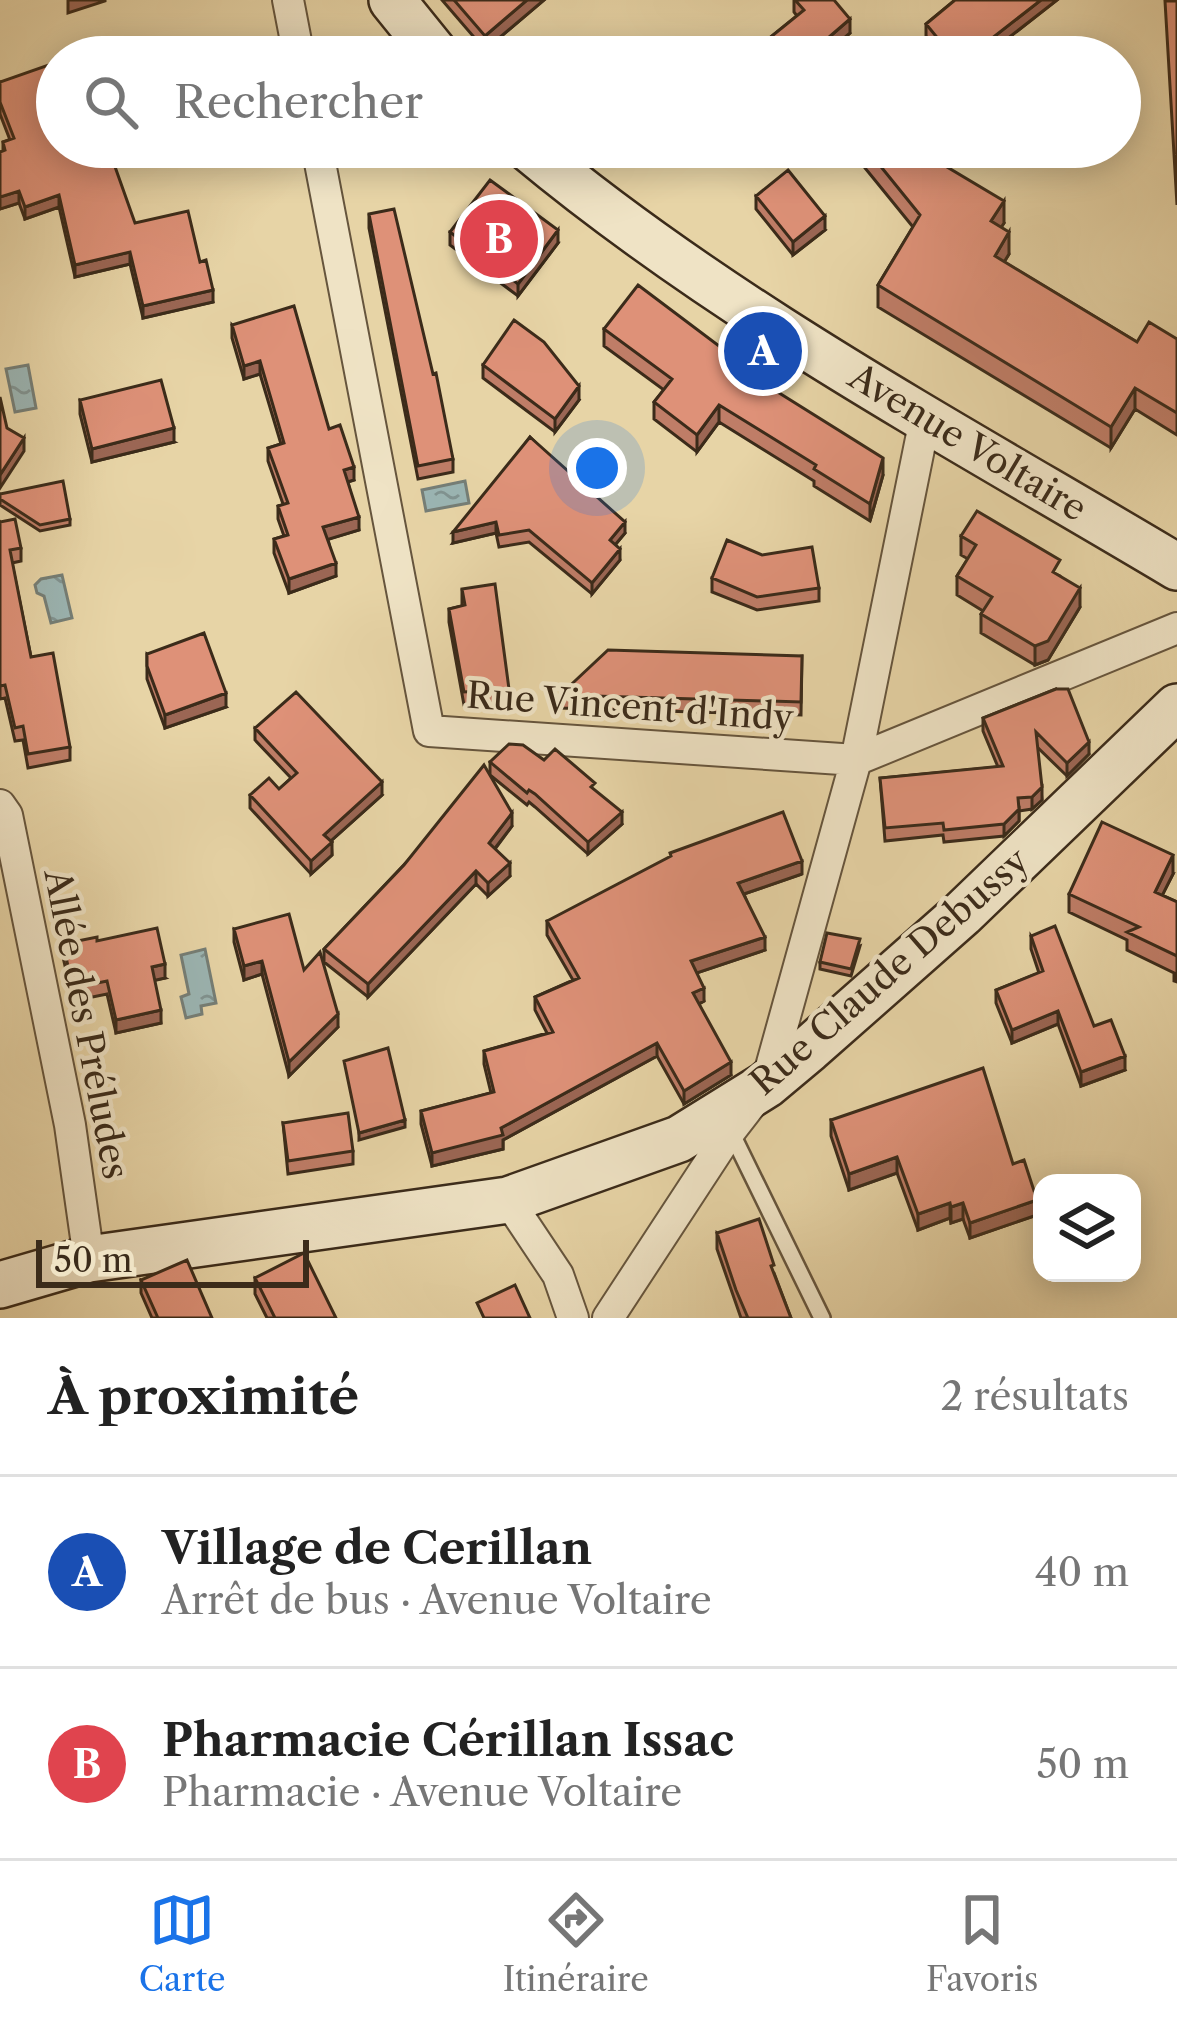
<!DOCTYPE html>
<html lang="fr">
<meta charset="utf-8">
<style>
:root{--surface:#fff;--page:#f2f2f2;--text:#222;--muted:#767676;--line:#e0e0e0;--accent:#1a73e8}
body{margin:0;font-family:"Libre Caslon Text",serif;background:var(--page);color:var(--text)}
.controls{position:absolute;right:36px;bottom:36px;display:grid;overflow:hidden;border-radius:24px;box-shadow:0 6px 30px #0003}
.controls button{width:108px;height:108px;display:grid;place-items:center;padding:0;border:0;border-bottom:3px solid var(--line);background:var(--surface);color:var(--text);font:60px sans-serif}
.scale{position:absolute;left:36px;bottom:30px;width:273px;box-sizing:border-box;padding-left:12px;border:6px solid #3b2b1a;border-top:0;font-size:33px;line-height:42px;white-space:nowrap;color:#3b2b1a;-webkit-text-stroke:9px #efe3c5;paint-order:stroke}
.you{position:absolute;left:597px;top:468px;width:42px;height:42px;margin:-30px;border:9px solid #fff;border-radius:50%;background:#1a73e8;box-shadow:0 0 0 18px #1a73e833}
.badge{display:grid;place-items:center;width:78px;height:78px;border-radius:50%;background:var(--accent);color:#fff;font-size:39px;font-weight:700}
.pin{position:absolute;translate:-50% -50%;border:6px solid #fff;box-shadow:0 3px 12px #0006}
.list{margin:0;padding:0;list-style:none}
h2{display:flex;justify-content:space-between;align-items:center;height:156px;margin:0;padding:0 48px;font-size:51px}
h2 small{font-size:39px;font-weight:400;color:var(--muted)}
.list li{display:grid;grid-template-columns:78px 1fr auto;gap:36px;align-items:center;box-sizing:border-box;height:192px;padding:0 48px;border-top:3px solid var(--line)}
.list b{display:block;font-size:45px;white-space:nowrap}
.list p{margin:0;font-size:39px;white-space:nowrap;color:var(--muted)}
.list em{font-size:39px;font-style:normal;color:var(--muted)}
.icon{flex:none;width:66px;height:66px;fill:none;stroke:currentColor;stroke-width:2;stroke-linecap:round;stroke-linejoin:round}
.map{position:relative;flex:none;width:1177px;height:1318px;overflow:hidden}
.search{position:absolute;background:var(--surface);box-shadow:0 6px 30px #0003;left:36px;right:36px;top:36px;height:132px;display:flex;align-items:center;gap:30px;box-sizing:border-box;padding:0 42px;border-radius:66px;color:var(--muted);font-size:45px}
.sheet{height:540px;background:var(--surface)}
nav{display:flex;justify-content:space-around;align-items:center;box-sizing:border-box;height:168px;border-top:3px solid var(--line);background:var(--surface);font-size:33px;color:var(--muted)}
nav a{display:grid;justify-items:center;gap:6px}
nav .on{color:var(--accent)}
.map>svg:first-child{display:block}
.water{fill:url(#water-ripples);stroke:#757e76;stroke-width:3}
.lines{fill:none;stroke-linecap:round;stroke-linejoin:round}
.lane-casing{stroke:#66553d;stroke-width:20}
.street-casing{stroke:#66553d;stroke-width:34}
.secondary-casing{stroke:#3b2b1a;stroke-width:50}
.lane{stroke:#efe3c5;stroke-width:15}
.street{stroke:#efe3c5;stroke-width:30}
.secondary{stroke:#efe3c5;stroke-width:45}
.wall{fill:#bf7d67;stroke:#3b2b1a;stroke-width:3}
.shaded-wall{fill:#9b6654;stroke:#3b2b1a;stroke-width:3}
.building{fill:#de9178;stroke:#3b2b1a;stroke-width:3}
.labels{text-anchor:middle;stroke-width:9;stroke-linejoin:round;paint-order:stroke}
.street-label{font-size:36px;fill:#3b2b1a;stroke:#efe3c5}
</style>
<div class="map">
<svg width="1177" height="1318" viewBox="0 0 1177 1318">
<defs>
<pattern id="water-ripples" width="26" height="14" patternUnits="userSpaceOnUse" patternTransform="scale(3)"><rect width="26" height="14" fill="#9bb5b3"/><path d="M2 4q2-2 4 0t4 0M15 11q2-2 4 0t4 0" fill="none" stroke="#809391"/></pattern>
</defs>
<rect width="100%" height="100%" fill="#e7d4a6"/>
<filter id="stains"><feTurbulence type="fractalNoise" baseFrequency=".00167" numOctaves="4"/><feColorMatrix values="0 0 0 0 .2 0 0 0 0 .09 0 0 0 0 .02 0 0 0 .5 -.17"/></filter>
<radialGradient id="worn" r=".72"><stop offset=".6" stop-color="#630" stop-opacity="0"/><stop offset="1" stop-color="#630" stop-opacity=".3"/></radialGradient>
<!-- water -->
<path class="water" d="M 28,365 L 36,408 L 15,412 L 6,369 Z
M 465,481 L 469,503 L 426,511 L 422,490 Z
M 62,575 L 72,618 L 51,623 L 44,596 L 37,593 L 35,585 L 41,579 Z
M 205,949 L 216,1003 L 201,1006 L 202,1014 L 186,1018 L 181,997 L 189,994 L 181,955 Z"/>
<g class="lines">
<defs>
<path id="lane" d="M 731,1132 L 822,1318"/>
<path id="street" d="M 288,0 L 299,57
M 317,147 L 429,731 L 856,760 L 1177,628
M 0,805 L 7,815 L 70,1125 L 89,1259
M 508,1200 L 558,1275 L 573,1318
M 608,1318 L 731,1130 L 766,1085 L 856,760 L 925,419"/>
<path id="secondary" d="M 392,0 L 438,57
M 527,147 C 725,312 956,435 1177,567
M 0,1285 L 89,1259 L 508,1200 L 679,1139 L 766,1085 L 809,1049 L 962,914 L 1177,707"/>
</defs>
<!-- lane casing -->
<use href="#lane" class="lane-casing"/>
<!-- street casing -->
<use href="#street" class="street-casing"/>
<!-- secondary casing -->
<use href="#secondary" class="secondary-casing"/>
<!-- lane -->
<use href="#lane" class="lane"/>
<!-- street -->
<use href="#street" class="street"/>
<!-- secondary -->
<use href="#secondary" class="secondary"/>
</g>
<!-- wall -->
<path class="wall" d="M 442,0 L 544,0 L 485,50 Z
M 794,0 L 834,0 L 850,33 L 822,57 L 746,57 L 797,16 L 794,12 Z
M 955,0 L 1057,0 L 984,57 L 943,57 L 926,36 L 926,24 Z
M 0,82 L 57,147 L 135,223 L 200,262 L 213,302 L 143,318 L 130,264 L 75,277 L 59,207 L 25,219 L 19,203 L 0,209 L 0,152 L 3,151 L 3,142 L 10,140 L 0,114 Z
M 852,147 L 918,147 L 1004,223 L 1001,227 L 1009,254 L 1004,262 L 1137,342 L 1177,339 L 1177,435 L 1135,409 L 1111,448 L 878,307 L 878,285 L 913,227 L 852,152 Z
M 756,196 L 825,230 L 793,255 L 756,209 Z
M 369,214 L 453,459 L 453,472 L 418,479 L 369,228 Z
M 450,232 L 558,243 L 518,296 L 450,245 Z
M 232,325 L 329,429 L 354,480 L 348,482 L 359,530 L 328,539 L 336,576 L 289,593 L 274,553 L 274,539 L 284,536 L 278,519 L 278,506 L 283,504 L 268,461 L 268,448 L 281,444 L 260,374 L 244,379 L 232,338 Z
M 604,329 L 747,374 L 883,475 L 870,521 L 814,486 L 814,481 L 719,422 L 697,452 L 654,419 L 654,402 L 664,390 L 604,346 Z
M 483,365 L 579,400 L 555,432 L 483,378 Z
M 80,400 L 174,442 L 92,462 L 80,414 Z
M 530,437 L 625,533 L 615,545 L 620,560 L 592,594 L 529,542 L 499,547 L 496,533 L 453,543 Z
M 0,494 L 70,519 L 70,525 L 40,531 L 0,505 Z
M 0,522 L 21,548 L 21,561 L 12,563 L 31,657 L 70,747 L 70,760 L 28,768 L 23,740 L 15,741 L 5,698 L 0,699 Z
M 961,536 L 1060,576 L 1080,607 L 1048,660 L 1035,665 L 981,633 L 981,614 L 983,611 L 957,595 L 957,576 L 968,559 L 961,555 Z
M 712,578 L 819,588 L 819,601 L 757,610 L 712,592 Z
M 462,589 L 509,689 L 509,702 L 464,705 L 449,622 L 449,609 L 462,606 Z
M 147,654 L 226,707 L 165,728 L 147,679 Z
M 802,656 L 801,715 L 560,708 L 560,695 Z
M 1056,689 L 1089,754 L 1067,776 L 1037,747 L 1042,800 L 1032,809 L 1019,811 L 1019,821 L 1004,836 L 944,842 L 943,835 L 885,841 L 880,778 L 998,767 L 983,731 L 983,718 Z
M 255,728 L 382,795 L 331,841 L 332,855 L 311,874 L 250,808 L 250,795 L 279,789 L 291,778 L 255,740 Z
M 544,760 L 595,791 L 622,824 L 588,854 L 535,807 L 529,802 L 527,805 L 490,775 L 512,826 L 495,849 L 510,876 L 488,896 L 476,884 L 368,997 L 324,962 L 324,949 L 490,774 L 490,762 Z
M 802,874 L 744,894 L 765,950 L 696,973 L 704,1001 L 699,1004 L 731,1075 L 684,1104 L 657,1056 L 503,1140 L 503,1149 L 432,1166 L 421,1124 L 421,1111 L 491,1093 L 484,1064 L 484,1051 L 547,1033 L 535,1010 L 535,997 L 573,980 L 547,935 L 547,921 Z
M 1173,874 L 1162,895 L 1177,902 L 1177,982 L 1174,981 L 1174,973 L 1127,950 L 1127,940 L 1069,912 L 1069,894 Z
M 234,929 L 304,970 L 338,1027 L 289,1076 L 262,974 L 244,980 L 234,942 Z
M 1031,936 L 1094,1026 L 1125,1070 L 1081,1086 L 1058,1024 L 1012,1043 L 996,1003 L 996,990 L 1039,973 L 1031,949 Z
M 97,941 L 165,978 L 154,980 L 161,1023 L 116,1033 L 107,994 L 73,1001 L 63,957 L 63,944 Z
M 860,946 L 851,976 L 820,969 L 820,962 Z
M 831,1120 L 1013,1164 L 1037,1215 L 970,1238 L 963,1219 L 951,1223 L 950,1218 L 918,1230 L 897,1173 L 849,1190 L 831,1136 Z
M 283,1123 L 353,1151 L 353,1164 L 288,1174 Z
M 717,1233 L 774,1273 L 791,1318 L 741,1318 L 717,1249 Z
M 255,1278 L 336,1318 L 267,1318 L 255,1294 Z
M 141,1280 L 212,1318 L 152,1318 L 141,1293 Z"/>
<!-- shaded-wall -->
<path class="shaded-wall" d="M 68,0 L 105,0 L 105,1 L 68,13 Z
M 527,0 L 544,0 L 485,50 L 485,36 Z
M 1041,0 L 1057,0 L 984,57 L 968,57 Z
M 850,19 L 850,33 L 822,57 L 813,57 L 813,51 Z
M 185,147 L 211,147 L 185,155 Z
M 19,191 L 19,203 L 0,209 L 0,197 Z
M 59,195 L 59,207 L 25,219 L 25,207 Z
M 1004,201 L 1004,223 L 991,243 L 991,221 Z
M 825,216 L 825,230 L 793,255 L 793,242 Z
M 558,230 L 558,243 L 518,296 L 518,284 Z
M 1009,232 L 1009,254 L 995,277 L 995,256 Z
M 130,252 L 130,264 L 75,277 L 75,265 Z
M 213,290 L 213,302 L 143,318 L 143,306 Z
M 260,361 L 260,374 L 244,379 L 244,366 Z
M 579,386 L 579,400 L 555,432 L 555,419 Z
M 1135,388 L 1135,409 L 1111,448 L 1111,427 Z
M 719,405 L 719,422 L 697,452 L 697,435 Z
M 174,428 L 174,442 L 92,462 L 92,449 Z
M 24,438 L 24,451 L 0,488 L 0,475 Z
M 883,458 L 883,475 L 870,521 L 870,504 Z
M 354,467 L 354,480 L 344,483 L 344,470 Z
M 359,517 L 359,530 L 323,541 L 323,527 Z
M 496,522 L 496,533 L 453,543 L 453,532 Z
M 625,522 L 625,533 L 610,551 L 610,540 Z
M 620,549 L 620,560 L 592,594 L 592,583 Z
M 336,563 L 336,576 L 289,593 L 289,579 Z
M 1080,588 L 1080,607 L 1048,660 L 1035,665 L 1035,646 Z
M 226,693 L 226,707 L 165,728 L 165,715 Z
M 1089,742 L 1089,754 L 1067,776 L 1067,763 Z
M 382,782 L 382,795 L 324,847 L 324,835 Z
M 1042,787 L 1042,800 L 1032,809 L 1032,797 Z
M 1019,809 L 1019,821 L 1004,836 L 1004,824 Z
M 622,812 L 622,824 L 588,854 L 588,842 Z
M 512,813 L 512,826 L 489,856 L 489,843 Z
M 332,842 L 332,855 L 311,874 L 311,861 Z
M 1173,855 L 1173,874 L 1155,910 L 1155,892 Z
M 802,861 L 802,874 L 738,896 L 738,883 Z
M 510,863 L 510,876 L 488,896 L 488,883 Z
M 476,871 L 476,884 L 368,997 L 368,984 Z
M 765,937 L 765,950 L 691,975 L 691,961 Z
M 262,961 L 262,974 L 244,980 L 244,966 Z
M 165,964 L 165,978 L 152,981 L 152,967 Z
M 704,988 L 704,1001 L 693,1007 L 693,993 Z
M 161,1010 L 161,1023 L 116,1033 L 116,1020 Z
M 1058,1011 L 1058,1024 L 1012,1043 L 1012,1030 Z
M 338,1014 L 338,1027 L 289,1076 L 289,1062 Z
M 657,1043 L 657,1056 L 503,1140 L 503,1149 L 432,1166 L 432,1153 L 501,1128 Z
M 1125,1056 L 1125,1070 L 1081,1086 L 1081,1072 Z
M 731,1062 L 731,1075 L 684,1104 L 684,1091 Z
M 405,1120 L 405,1127 L 359,1140 L 359,1133 Z
M 897,1157 L 897,1173 L 849,1190 L 849,1174 Z
M 1037,1200 L 1037,1215 L 970,1238 L 970,1223 Z
M 950,1203 L 950,1218 L 918,1230 L 918,1214 Z
M 963,1203 L 963,1219 L 951,1223 L 951,1207 Z"/>
<!-- building -->
<path class="building" d="M 454,0 L 527,0 L 485,36 Z
M 795,0 L 834,0 L 850,19 L 813,51 L 818,57 L 746,57 L 804,10 Z
M 955,0 L 1041,0 L 968,57 L 953,57 L 926,24 Z
M 1165,1 L 1177,1 L 1177,205 Z
M 242,45 L 245,57 L 200,57 Z
M 57,62 L 57,147 L 108,147 L 135,223 L 188,211 L 200,262 L 206,260 L 213,290 L 143,306 L 130,252 L 75,265 L 59,195 L 25,207 L 19,191 L 0,197 L 0,152 L 5,150 L 3,142 L 14,138 L 0,102 L 0,82 Z
M 865,147 L 918,147 L 922,152 L 1004,201 L 991,221 L 1009,232 L 995,256 L 1137,342 L 1149,322 L 1177,339 L 1177,413 L 1135,388 L 1111,427 L 878,285 L 920,215 Z
M 788,170 L 825,216 L 793,242 L 756,196 Z
M 490,180 L 558,230 L 518,284 L 450,232 Z
M 394,209 L 433,374 L 436,373 L 453,459 L 418,466 L 369,214 Z
M 638,285 L 747,367 L 744,371 L 883,458 L 870,504 L 814,469 L 816,465 L 719,405 L 697,435 L 654,402 L 672,379 L 604,329 Z
M 294,306 L 329,429 L 340,425 L 354,467 L 344,470 L 359,517 L 323,527 L 336,563 L 289,579 L 274,539 L 288,535 L 278,506 L 288,503 L 268,448 L 284,443 L 260,361 L 244,366 L 232,325 Z
M 514,320 L 544,342 L 579,386 L 555,419 L 483,365 Z
M 161,380 L 174,428 L 92,449 L 80,400 Z
M 0,397 L 7,428 L 24,438 L 0,475 Z
M 530,437 L 625,522 L 610,540 L 620,549 L 592,583 L 529,530 L 499,535 L 496,522 L 453,532 Z
M 63,481 L 70,519 L 40,525 L 0,499 L 0,494 Z
M 977,511 L 1060,560 L 1053,572 L 1080,588 L 1048,641 L 1035,646 L 981,614 L 992,597 L 957,576 L 976,545 L 961,536 Z
M 15,519 L 21,548 L 10,550 L 31,657 L 53,653 L 70,747 L 28,754 L 23,726 L 15,728 L 5,685 L 0,686 L 0,522 Z
M 727,540 L 762,555 L 812,547 L 819,588 L 757,597 L 712,578 Z
M 495,584 L 509,689 L 464,692 L 449,609 L 465,605 L 462,589 Z
M 204,633 L 226,693 L 165,715 L 147,666 L 147,654 Z
M 608,650 L 802,656 L 801,702 L 560,695 Z
M 1056,689 L 1068,689 L 1089,742 L 1067,763 L 1036,732 L 1042,787 L 1032,797 L 1018,798 L 1019,809 L 1004,824 L 944,830 L 943,823 L 885,828 L 880,778 L 1003,766 L 983,718 Z
M 296,692 L 382,782 L 324,835 L 332,842 L 311,861 L 250,795 L 269,778 L 279,789 L 297,773 L 255,728 Z
M 509,744 L 523,745 L 544,760 L 555,749 L 595,783 L 591,787 L 622,812 L 588,842 L 535,794 L 529,790 L 527,793 L 490,762 Z
M 484,765 L 512,813 L 489,843 L 510,863 L 488,883 L 476,871 L 368,984 L 324,949 L 404,865 Z
M 783,812 L 802,861 L 738,883 L 765,937 L 691,961 L 704,988 L 693,993 L 731,1062 L 684,1091 L 657,1043 L 501,1128 L 503,1135 L 432,1153 L 421,1111 L 494,1092 L 484,1051 L 553,1032 L 535,997 L 579,978 L 547,921 L 671,856 L 670,853 Z
M 1102,822 L 1173,855 L 1155,892 L 1177,902 L 1177,956 L 1127,932 L 1139,927 L 1069,894 Z
M 289,914 L 304,970 L 320,952 L 338,1014 L 289,1062 L 262,961 L 244,966 L 234,929 Z
M 1055,926 L 1094,1026 L 1111,1020 L 1125,1056 L 1081,1072 L 1058,1011 L 1012,1030 L 996,990 L 1043,971 L 1031,936 Z
M 157,928 L 165,964 L 152,967 L 161,1010 L 116,1020 L 107,981 L 73,988 L 63,944 L 97,937 L 97,941 Z
M 827,933 L 860,939 L 851,969 L 820,962 Z
M 388,1048 L 405,1120 L 359,1133 L 344,1061 Z
M 983,1068 L 1013,1164 L 1024,1160 L 1037,1200 L 970,1223 L 963,1203 L 951,1207 L 950,1203 L 918,1214 L 897,1157 L 849,1174 L 831,1120 Z
M 348,1113 L 353,1151 L 288,1161 L 283,1123 Z
M 759,1219 L 774,1265 L 771,1266 L 791,1318 L 748,1318 L 736,1290 L 717,1233 Z
M 304,1253 L 336,1318 L 275,1318 L 255,1278 Z
M 187,1260 L 212,1318 L 158,1318 L 141,1280 Z
M 515,1285 L 530,1318 L 484,1318 L 477,1303 Z"/>
<g class="labels">
<!-- street labels -->
<g class="street-label">
<text transform="translate(968 442) rotate(31)" y="13">Avenue Voltaire</text>
<text transform="translate(630 706) rotate(4)" y="13">Rue Vincent d'Indy</text>
<text transform="translate(889 971) rotate(-41)" y="13">Rue Claude Debussy</text>
<text transform="translate(87 1024) rotate(79)" y="13">Allée des Préludes</text>
</g>
</g>
<rect width="100%" height="100%" filter="url(#stains)"/>
<rect width="100%" height="100%" fill="url(#worn)"/>
</svg>
<div class="controls">
<button><svg class="icon" aria-label="layers" viewBox="0 0 24 24"><path d="M12 4l9 5-9 5-9-5zM3 14l9 5 9-5"/></svg></button>
</div>
<div class="scale">50 m</div>
<div class="you"></div>
<div class="pin badge" style="left:763px;top:351px;background:#1a4fb4">A</div>
<div class="pin badge" style="left:499px;top:239px;background:#e0444e">B</div>
<div class="search"><svg class="icon" aria-label="search" viewBox="0 0 24 24"><circle cx="10" cy="10" r="6"/><path d="M15 15l6 6"/></svg>Rechercher</div>
</div>
<section class="sheet">
<h2>À proximité<small>2 résultats</small></h2>
<ul class="list">
<li><span class="badge" style="background:#1a4fb4">A</span><div><b>Village de Cerillan</b><p>Arrêt de bus · Avenue Voltaire</p></div><em>40 m</em></li>
<li><span class="badge" style="background:#e0444e">B</span><div><b>Pharmacie Cérillan Issac</b><p>Pharmacie · Avenue Voltaire</p></div><em>50 m</em></li>
</ul>
</section>
<nav>
<a class="on"><svg class="icon" aria-label="map" viewBox="0 0 24 24"><path d="M3 6l6-2 6 2 6-2v14l-6 2-6-2-6 2zM9 4v14M15 6v14"/></svg>Carte</a>
<a><svg class="icon" aria-label="directions" viewBox="0 0 24 24"><path d="M12 3l9 9-9 9-9-9zM9 14v-3h6M13 9l2 2-2 2"/></svg>Itinéraire</a>
<a><svg class="icon" aria-label="saved" viewBox="0 0 24 24"><path d="M7 4h10v16l-5-4-5 4z"/></svg>Favoris</a>
</nav>
